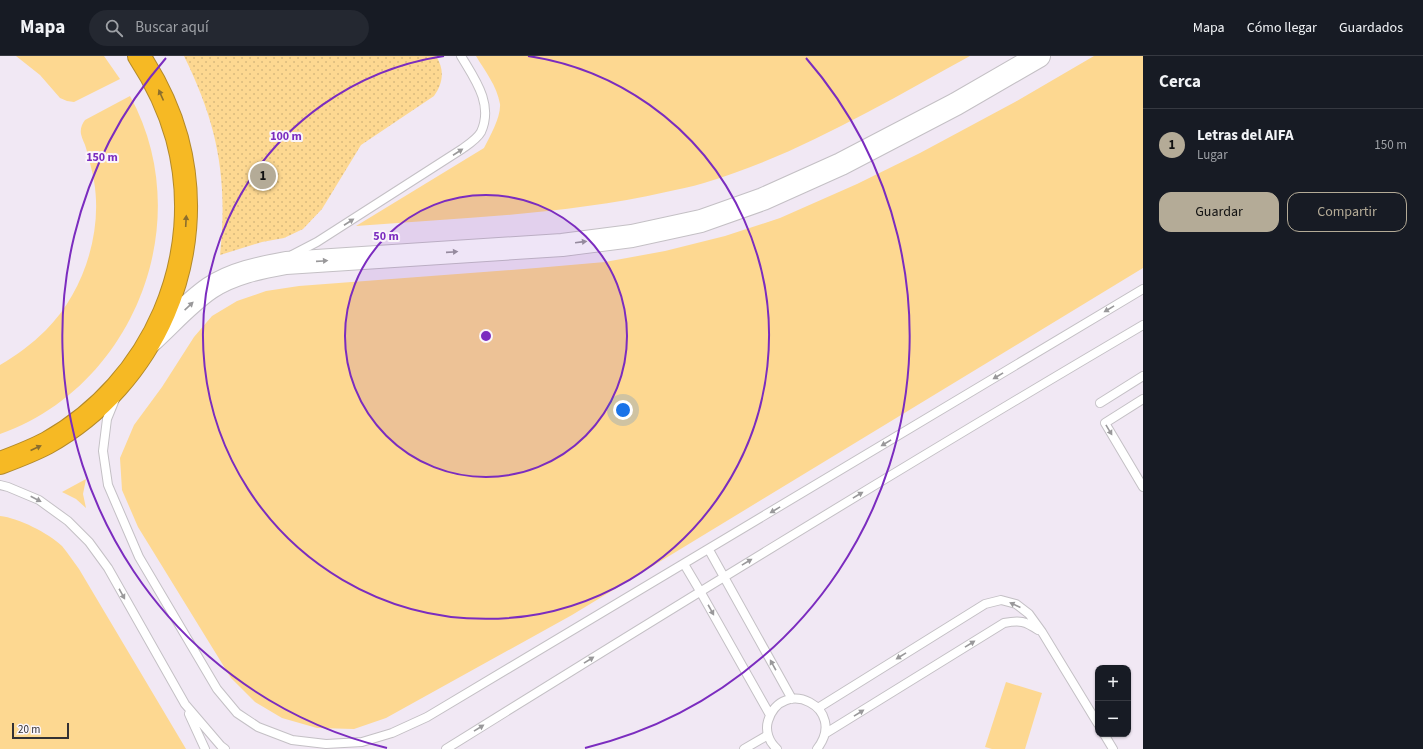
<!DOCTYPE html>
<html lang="es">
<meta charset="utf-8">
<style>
:root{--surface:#171b24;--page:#242831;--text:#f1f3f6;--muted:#9ea1a6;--line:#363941;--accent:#b4ab97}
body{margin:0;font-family:"Source Sans 3",sans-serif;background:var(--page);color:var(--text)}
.controls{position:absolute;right:12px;bottom:12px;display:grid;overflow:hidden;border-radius:8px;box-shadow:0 1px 3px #0004}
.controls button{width:36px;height:36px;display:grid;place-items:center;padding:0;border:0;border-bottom:1px solid var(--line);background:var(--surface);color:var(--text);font:20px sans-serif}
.scale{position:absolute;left:12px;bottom:10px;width:57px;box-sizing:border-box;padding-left:4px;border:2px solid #333134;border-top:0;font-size:11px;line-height:14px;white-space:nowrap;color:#333134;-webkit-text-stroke:3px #faf5fb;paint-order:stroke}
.you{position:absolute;left:623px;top:354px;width:14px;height:14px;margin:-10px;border:3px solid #fff;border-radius:50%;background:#1a73e8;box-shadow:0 0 0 6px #1a73e833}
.badge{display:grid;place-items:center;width:26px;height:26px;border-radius:50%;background:var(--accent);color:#111;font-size:13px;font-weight:700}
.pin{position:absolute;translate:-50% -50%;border:2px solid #fff;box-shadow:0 1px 4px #0006}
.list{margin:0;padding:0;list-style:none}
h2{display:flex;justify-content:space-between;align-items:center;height:52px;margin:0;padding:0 16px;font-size:17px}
h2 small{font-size:13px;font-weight:400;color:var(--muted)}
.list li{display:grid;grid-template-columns:26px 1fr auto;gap:12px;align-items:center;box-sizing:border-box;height:72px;padding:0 16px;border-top:1px solid var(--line)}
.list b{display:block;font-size:15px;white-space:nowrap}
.list p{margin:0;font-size:13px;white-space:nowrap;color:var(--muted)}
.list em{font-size:13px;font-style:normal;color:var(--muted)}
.actions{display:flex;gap:8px;padding:12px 16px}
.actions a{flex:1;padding:9px 0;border:1px solid var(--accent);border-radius:12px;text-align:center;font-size:14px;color:var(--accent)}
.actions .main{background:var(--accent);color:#111}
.icon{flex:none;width:22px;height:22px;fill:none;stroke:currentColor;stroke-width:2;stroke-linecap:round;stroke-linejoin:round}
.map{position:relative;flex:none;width:1143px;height:693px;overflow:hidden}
header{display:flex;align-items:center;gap:24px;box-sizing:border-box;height:56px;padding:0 20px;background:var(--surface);border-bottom:1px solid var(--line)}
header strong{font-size:19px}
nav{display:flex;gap:22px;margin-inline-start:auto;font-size:14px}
.search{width:280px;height:36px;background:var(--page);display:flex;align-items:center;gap:10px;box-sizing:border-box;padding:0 14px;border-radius:22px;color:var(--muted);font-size:15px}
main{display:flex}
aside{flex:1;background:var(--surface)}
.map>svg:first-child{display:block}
.built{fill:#f1e8f4;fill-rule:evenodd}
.green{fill:#fdd891}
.park{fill:url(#park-dots)}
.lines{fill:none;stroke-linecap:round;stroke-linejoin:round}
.service-casing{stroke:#c4c0c5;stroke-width:10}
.secondary-casing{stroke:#c4c0c5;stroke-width:24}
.motorway-casing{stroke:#b2892a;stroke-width:24}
.service{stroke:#fff;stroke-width:8}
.secondary{stroke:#fff;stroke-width:22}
.motorway{stroke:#f6b924;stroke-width:22}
.oneway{fill:#8b6e2d}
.oneway2{fill:#99989a}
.ring{fill:none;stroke:#7b2cbf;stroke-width:2}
.centre{fill:#7b2cbf;stroke:#faf5fb;stroke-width:2}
.ring-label{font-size:12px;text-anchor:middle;font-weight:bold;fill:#7b2cbf;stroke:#faf5fb;stroke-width:4;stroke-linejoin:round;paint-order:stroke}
</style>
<header>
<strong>Mapa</strong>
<div class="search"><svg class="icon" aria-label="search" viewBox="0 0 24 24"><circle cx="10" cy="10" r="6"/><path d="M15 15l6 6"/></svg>Buscar aquí</div>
<nav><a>Mapa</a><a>Cómo llegar</a><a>Guardados</a></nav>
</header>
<main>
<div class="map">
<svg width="1143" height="693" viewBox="0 0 1143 693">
<defs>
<pattern id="park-dots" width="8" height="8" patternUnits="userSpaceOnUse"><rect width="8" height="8" fill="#fdd891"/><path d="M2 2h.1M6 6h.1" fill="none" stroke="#d9ba7e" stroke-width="1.8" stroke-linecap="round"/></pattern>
</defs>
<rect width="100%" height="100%" fill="#faf5fb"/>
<!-- built -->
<path class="built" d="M 0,0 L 1143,0 L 1143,693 L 0,693 ZM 1098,612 L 1128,612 L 1128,678 L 1098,678 Z"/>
<!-- green -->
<path class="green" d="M 16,0 L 104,0 L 120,23 L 74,46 L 67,45 L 60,42 L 40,19 Z
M 476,0 L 970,0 C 884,47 798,99 704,127 C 691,131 678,133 666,136 C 564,159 459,162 356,170 L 484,92 C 490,80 501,61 500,48 C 497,30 485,15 476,0 Z
M 1094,0 L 1143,0 L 1143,212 L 572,559 L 386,662 L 354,673 L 317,672 L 282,662 L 255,646 L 231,622 L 138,471 L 122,434 L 120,402 L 134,369 L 162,331 L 194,281 L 212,260 L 237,245 L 266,235 L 299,230 L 536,212 L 605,206 L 665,195 L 725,180 L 780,162 L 857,128 L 920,97 L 1015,46 Z
M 130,40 C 199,165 134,331 0,378 L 0,309 C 17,299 32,288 46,274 C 83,237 103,177 94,125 C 92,114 89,103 86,92 C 85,88 82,83 81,78 C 80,73 82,68 85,64 Z
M 86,423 L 83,438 L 86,452 L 76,443 L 62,436 Z
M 0,460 C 19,462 48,477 62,490 C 68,497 73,505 79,513 L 186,693 L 0,693 Z
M 1006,626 L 1042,637 L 1025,693 L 992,693 L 985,691 Z"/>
<!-- park -->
<path class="park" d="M 184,0 L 436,0 C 445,14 443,27 434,40 L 361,89 L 322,153 L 303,173 L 284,182 L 262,186 L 220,199 C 228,123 218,69 184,0 Z"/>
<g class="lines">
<defs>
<path id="service" d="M 292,199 L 317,186 L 462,93 C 469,88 477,83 481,76 C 494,48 474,22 461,0
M 116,341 L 107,363 L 103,395 L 108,429 L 139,501 L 217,633 L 237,657 L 258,671 L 292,684 L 326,688 L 362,686 L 392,677 L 427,661 L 1143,233
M 1143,343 L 1105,367 L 1143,431
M 1100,347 L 1143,320
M 0,429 L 8,431 L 39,444 L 68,465 L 89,486 L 108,512 L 185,648 L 221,690 L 225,693
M 709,494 L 792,643
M 684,508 L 700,535 L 770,659
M 818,652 L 985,548 L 1001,544 L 1016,548 L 1029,558 L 1042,576 L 1098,668
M 189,658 L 205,693
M 826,677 L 1004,567 C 1020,564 1025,565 1038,574
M 1104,678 L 1113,693
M 446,693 C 677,549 908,407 1143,269
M 744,693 L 768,679
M 777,693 C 769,686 765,675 768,665 C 782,619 849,652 817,693"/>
<path id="secondary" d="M 150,286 C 170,268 188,247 210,232 C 233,217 259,212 286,207 L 562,189 L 632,180 L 701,165 L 763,143 L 841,108 L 956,48 L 1039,0"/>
<path id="motorway" d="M 0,407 C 16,401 32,395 47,387 C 154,327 209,201 177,82 C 169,53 156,26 139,0"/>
</defs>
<!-- service casing -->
<use href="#service" class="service-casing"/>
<!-- secondary casing -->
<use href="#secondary" class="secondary-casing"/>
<!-- motorway casing -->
<use href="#motorway" class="motorway-casing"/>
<!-- service -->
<use href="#service" class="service"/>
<!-- secondary -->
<use href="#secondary" class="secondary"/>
<!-- motorway -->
<use href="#motorway" class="motorway"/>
</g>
<!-- one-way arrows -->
<defs><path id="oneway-solid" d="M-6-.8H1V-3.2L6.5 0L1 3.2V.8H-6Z"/></defs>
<g class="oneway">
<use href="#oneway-solid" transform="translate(161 39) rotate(-114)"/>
<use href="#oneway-solid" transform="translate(186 165) rotate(-87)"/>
<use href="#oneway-solid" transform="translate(36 392) rotate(-25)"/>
</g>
<g class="oneway2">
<use href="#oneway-solid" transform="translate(458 96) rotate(-33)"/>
<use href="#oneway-solid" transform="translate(349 166) rotate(-33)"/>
<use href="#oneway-solid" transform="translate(581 186) rotate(-7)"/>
<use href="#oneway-solid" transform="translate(452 196) rotate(-4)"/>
<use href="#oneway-solid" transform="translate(322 205) rotate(-4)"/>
<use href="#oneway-solid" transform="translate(189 250) rotate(-43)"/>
<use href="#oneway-solid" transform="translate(1109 253) rotate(149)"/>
<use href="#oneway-solid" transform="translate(998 320) rotate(149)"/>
<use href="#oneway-solid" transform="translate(1109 374) rotate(59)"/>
<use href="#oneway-solid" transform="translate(886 387) rotate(149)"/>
<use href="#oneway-solid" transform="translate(858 439) rotate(-31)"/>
<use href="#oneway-solid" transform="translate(36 443) rotate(27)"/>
<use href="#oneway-solid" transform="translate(775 454) rotate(149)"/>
<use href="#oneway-solid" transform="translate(747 506) rotate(-31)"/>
<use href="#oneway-solid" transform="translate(122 538) rotate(61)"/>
<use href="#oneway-solid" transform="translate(1015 549) rotate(-155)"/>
<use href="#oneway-solid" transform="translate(711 554) rotate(61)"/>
<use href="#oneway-solid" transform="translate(970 588) rotate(-32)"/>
<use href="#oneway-solid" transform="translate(901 600) rotate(148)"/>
<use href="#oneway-solid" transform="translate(589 604) rotate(-32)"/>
<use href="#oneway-solid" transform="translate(773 609) rotate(-119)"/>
<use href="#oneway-solid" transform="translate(859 657) rotate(-32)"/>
<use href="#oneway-solid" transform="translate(479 672) rotate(-32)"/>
</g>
<!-- distance rings -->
<circle cx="486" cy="280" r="141" fill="#7b2cbf" fill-opacity=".12"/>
<g class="ring">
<circle cx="486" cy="280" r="141"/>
<path d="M528 0A283 283 0 1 1 444 0"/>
<path d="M387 692A424 424 0 0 1 166 2M806 2A424 424 0 0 1 585 692"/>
</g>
<circle cx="486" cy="280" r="6" class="centre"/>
<g class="ring-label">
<text x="286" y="84">100 m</text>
<text x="102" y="105">150 m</text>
<text x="386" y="184">50 m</text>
</g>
</svg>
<div class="controls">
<button>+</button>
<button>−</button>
</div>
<div class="scale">20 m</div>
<div class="you"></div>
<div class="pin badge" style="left:263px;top:120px">1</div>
</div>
<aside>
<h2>Cerca<small></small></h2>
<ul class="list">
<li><span class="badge">1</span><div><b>Letras del AIFA</b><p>Lugar</p></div><em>150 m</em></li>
</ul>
<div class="actions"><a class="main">Guardar</a><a>Compartir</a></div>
</aside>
</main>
